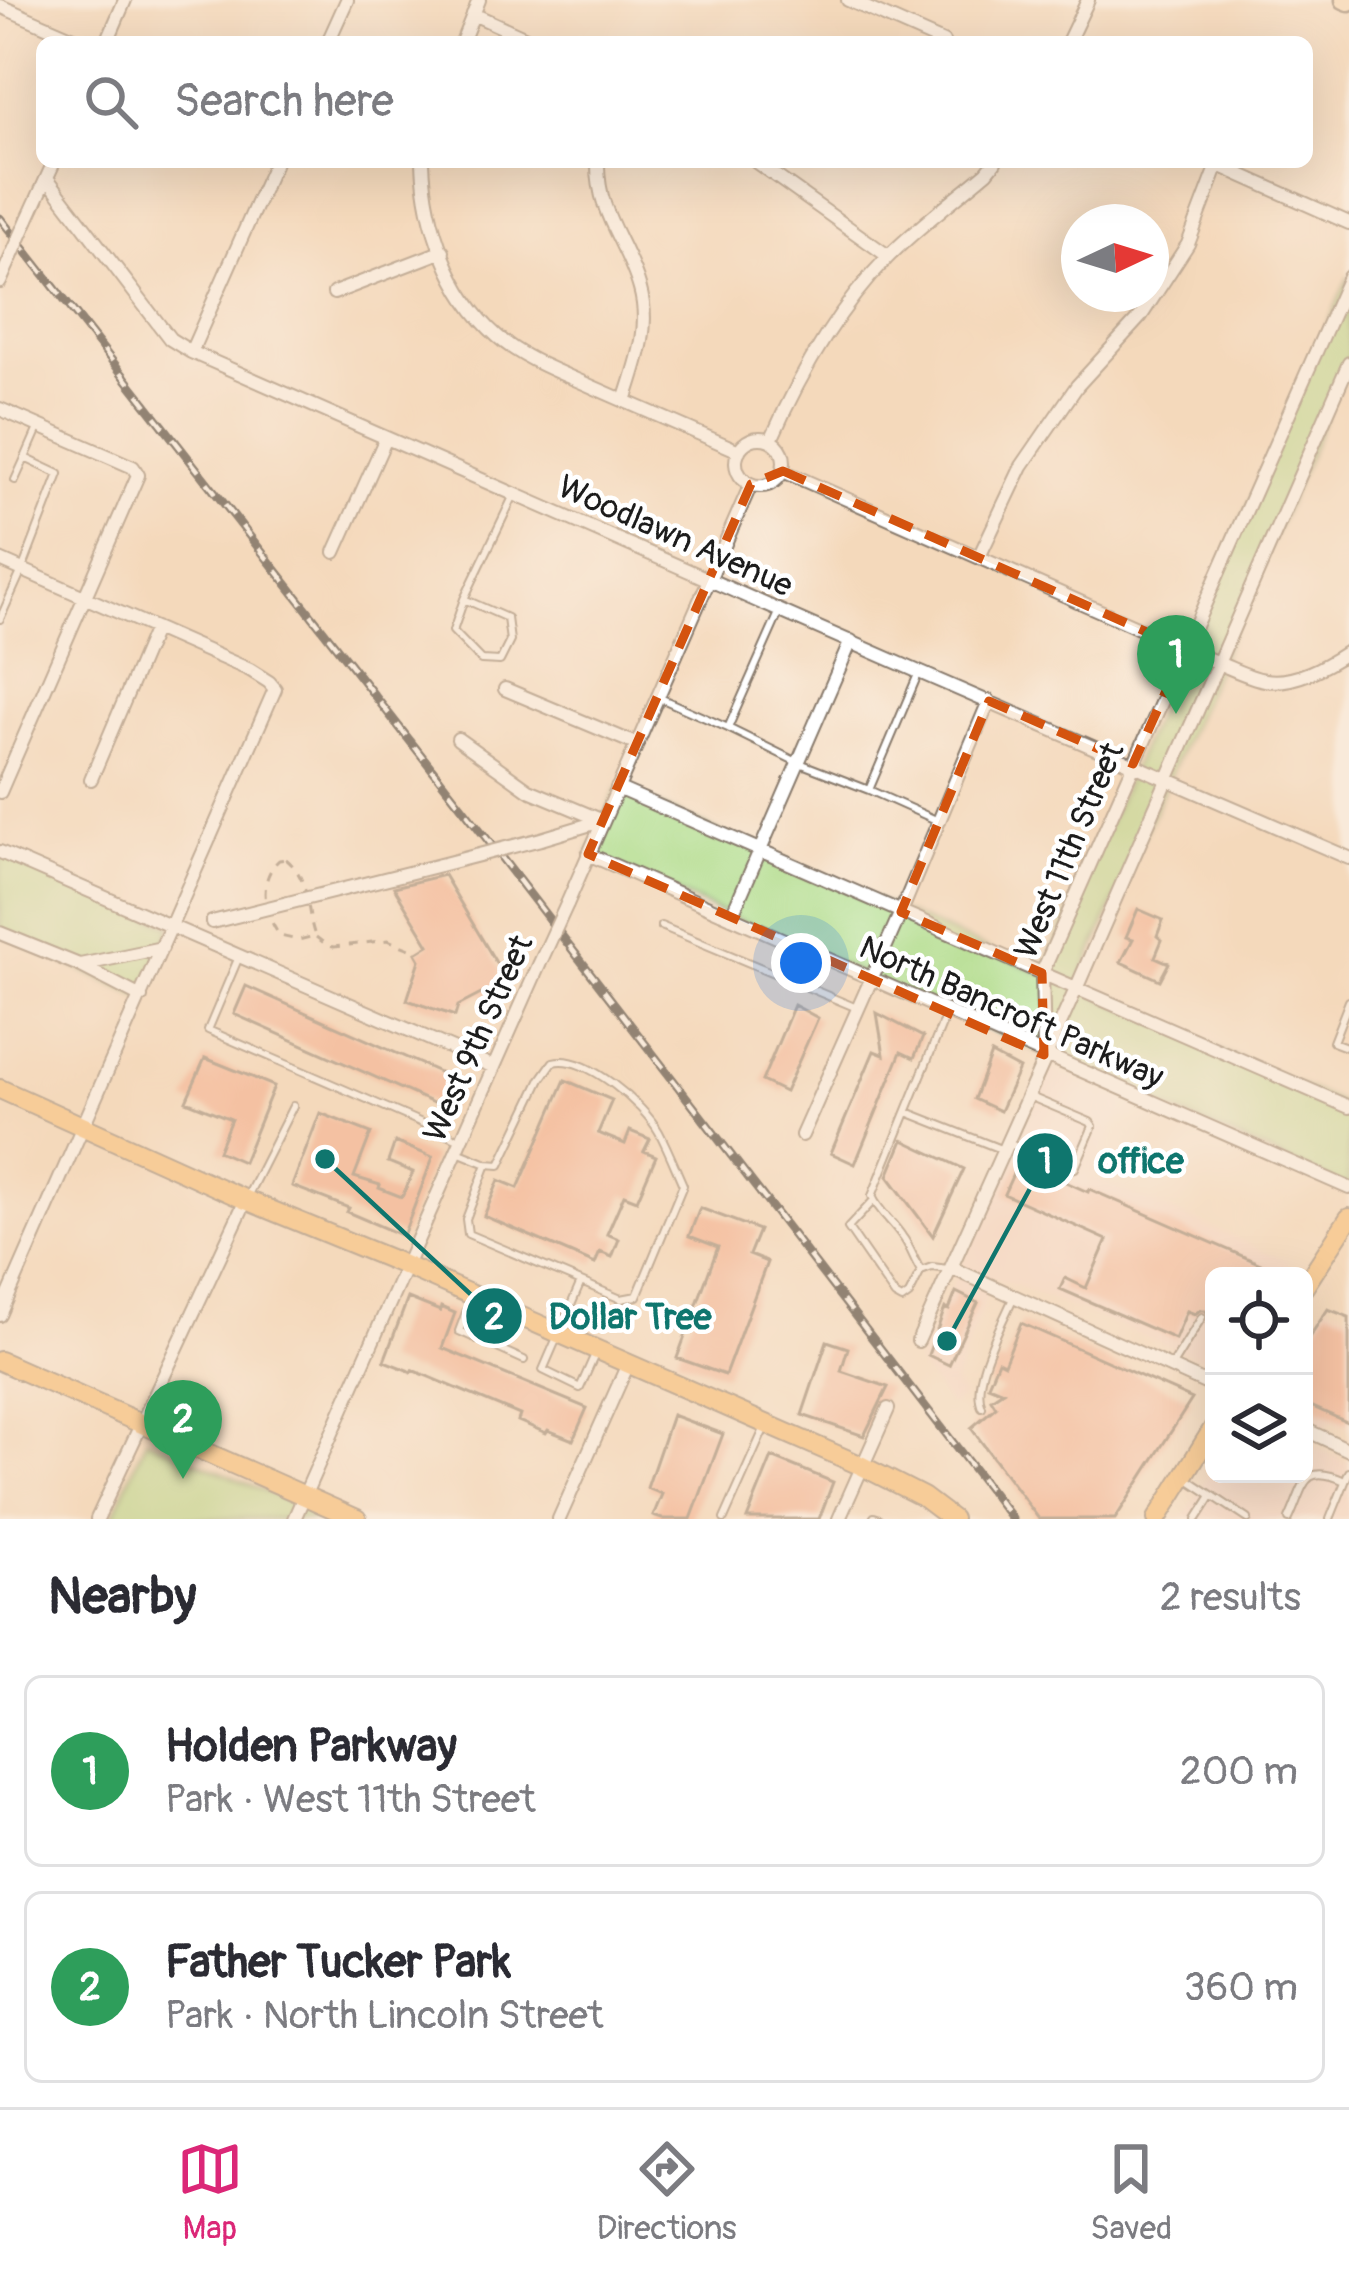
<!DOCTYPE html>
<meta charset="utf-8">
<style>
:root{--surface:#fff;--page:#f7f7f7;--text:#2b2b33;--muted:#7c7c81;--line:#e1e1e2;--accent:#db2777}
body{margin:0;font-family:Pangolin,sans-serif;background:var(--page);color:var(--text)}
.controls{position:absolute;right:36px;bottom:36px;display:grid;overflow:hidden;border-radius:18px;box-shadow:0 12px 48px #0002}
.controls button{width:108px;height:108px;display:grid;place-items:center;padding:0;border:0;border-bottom:3px solid var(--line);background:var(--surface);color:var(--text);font:60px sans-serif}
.compass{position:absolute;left:1061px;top:204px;width:108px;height:108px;border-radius:50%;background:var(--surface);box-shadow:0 12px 48px #0002;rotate:86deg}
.you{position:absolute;left:801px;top:963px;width:42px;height:42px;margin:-30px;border:9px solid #fff;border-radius:50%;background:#1a73e8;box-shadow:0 0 0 18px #1a73e833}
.badge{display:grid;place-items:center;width:78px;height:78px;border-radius:50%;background:var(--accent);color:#fff;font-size:39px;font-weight:700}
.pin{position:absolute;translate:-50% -99px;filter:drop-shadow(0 3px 6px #0008)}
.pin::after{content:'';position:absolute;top:63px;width:42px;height:36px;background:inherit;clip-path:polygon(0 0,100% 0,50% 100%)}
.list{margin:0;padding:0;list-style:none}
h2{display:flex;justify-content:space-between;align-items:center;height:156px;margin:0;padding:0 48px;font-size:51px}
h2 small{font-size:39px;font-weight:400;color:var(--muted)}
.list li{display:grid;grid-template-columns:78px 1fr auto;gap:36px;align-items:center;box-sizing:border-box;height:192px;margin:0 24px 24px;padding:0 24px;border:3px solid var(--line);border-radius:18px}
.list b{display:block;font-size:45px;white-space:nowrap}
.list p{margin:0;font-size:39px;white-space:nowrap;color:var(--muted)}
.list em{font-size:39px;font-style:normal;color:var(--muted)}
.icon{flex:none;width:66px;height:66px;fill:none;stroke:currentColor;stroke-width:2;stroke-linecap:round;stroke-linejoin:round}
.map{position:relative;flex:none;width:1349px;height:1519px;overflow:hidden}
.search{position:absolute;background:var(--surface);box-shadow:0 12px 48px #0002;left:36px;right:36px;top:36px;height:132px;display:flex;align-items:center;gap:30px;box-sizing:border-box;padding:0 42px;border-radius:18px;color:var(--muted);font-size:45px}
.sheet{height:588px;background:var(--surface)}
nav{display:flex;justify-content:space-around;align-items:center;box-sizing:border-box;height:168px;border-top:3px solid var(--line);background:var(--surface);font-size:33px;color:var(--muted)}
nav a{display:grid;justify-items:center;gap:6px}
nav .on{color:var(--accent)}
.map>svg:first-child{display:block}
.built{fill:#f6d2c4}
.green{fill:#afda86;stroke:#667b51;stroke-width:3}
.building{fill:#f4a584}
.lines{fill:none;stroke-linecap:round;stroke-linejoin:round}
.lane-casing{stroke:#887a6c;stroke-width:10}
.street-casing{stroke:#887a6c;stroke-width:16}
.secondary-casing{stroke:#887a6c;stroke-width:21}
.primary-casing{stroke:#887a6c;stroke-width:22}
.path{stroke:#887a6c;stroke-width:3;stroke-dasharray:9 9;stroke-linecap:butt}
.lane{stroke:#fff;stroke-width:6}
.street{stroke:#fff;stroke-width:12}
.secondary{stroke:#fde5c5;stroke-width:16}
.primary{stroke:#fbbd6e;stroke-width:18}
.rail-casing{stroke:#1c1c1c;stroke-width:9}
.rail{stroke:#fff;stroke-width:4.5;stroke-dasharray:14;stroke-linecap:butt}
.street-bridge-casing{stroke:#887a6c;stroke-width:16;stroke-linecap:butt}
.street-bridge{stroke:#fff;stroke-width:12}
.marked{fill:none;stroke:#d4530e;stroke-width:9;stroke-dasharray:24 15;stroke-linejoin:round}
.labels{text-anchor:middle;stroke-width:9;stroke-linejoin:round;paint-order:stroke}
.street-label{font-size:33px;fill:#1c1c1c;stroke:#fff}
.leader{fill:none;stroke:#0f766e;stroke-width:4.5}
.callout-dot{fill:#0f766e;stroke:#fff;stroke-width:4.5}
.mark-label{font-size:36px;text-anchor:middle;font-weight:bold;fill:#fff}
.callout-label{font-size:36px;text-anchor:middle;font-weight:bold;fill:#0f766e;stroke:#fff;stroke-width:9;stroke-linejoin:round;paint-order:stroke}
</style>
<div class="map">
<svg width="1349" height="1519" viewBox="0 0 1349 1519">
<rect width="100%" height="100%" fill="#fff"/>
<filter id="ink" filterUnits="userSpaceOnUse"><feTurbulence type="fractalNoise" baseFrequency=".00833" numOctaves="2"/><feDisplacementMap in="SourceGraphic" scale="24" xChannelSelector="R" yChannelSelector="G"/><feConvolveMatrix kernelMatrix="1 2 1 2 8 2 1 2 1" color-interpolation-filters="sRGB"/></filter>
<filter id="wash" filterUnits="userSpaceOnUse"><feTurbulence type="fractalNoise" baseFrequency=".004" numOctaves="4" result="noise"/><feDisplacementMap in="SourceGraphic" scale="48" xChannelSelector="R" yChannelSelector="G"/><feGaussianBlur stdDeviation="2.7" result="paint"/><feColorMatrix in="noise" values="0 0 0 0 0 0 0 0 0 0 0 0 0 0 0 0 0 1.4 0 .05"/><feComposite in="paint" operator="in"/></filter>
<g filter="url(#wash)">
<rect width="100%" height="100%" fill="#f4d9bb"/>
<!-- built -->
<path class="built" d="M 1051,1070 L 1125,1103 L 1093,1178 L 1291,1262 L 1281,1276 L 1214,1276 L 1214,1364 L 993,1276 L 954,1384 L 963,1396 L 950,1406 L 917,1363 Z
M 1326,1304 L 1349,1314 L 1349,1427 L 1330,1419 L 1314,1446 L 1349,1463 L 1349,1519 L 1184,1519 L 1214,1464 L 1214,1474 L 1304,1474 L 1304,1338 Z"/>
<!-- green -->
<path class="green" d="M 1349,277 L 1349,363 L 1077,988 L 1349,1107 L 1349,1188 L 588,854 L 617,788 L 1042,973 Z
M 0,852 L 172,926 L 141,997 L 0,933 Z
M 146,1439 L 329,1519 L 112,1519 Z"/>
<g id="blocks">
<!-- building -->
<path class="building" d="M 444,875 L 501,971 L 499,973 L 498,989 L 488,996 L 481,994 L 458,1006 L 455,1016 L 407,1000 L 420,960 L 416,953 L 429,945 L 394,887 Z
M 1138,909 L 1163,920 L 1157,936 L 1162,940 L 1155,957 L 1169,963 L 1160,980 L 1121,962 L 1133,939 L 1126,937 Z
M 246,986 L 461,1082 L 449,1110 L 234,1014 Z
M 794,1005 L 818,1018 L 785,1092 L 762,1081 Z
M 877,1013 L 923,1037 L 914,1058 L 901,1052 L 855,1164 L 831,1153 L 874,1051 L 884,1055 Z
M 991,1054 L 1019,1069 L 1000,1111 L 974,1099 Z
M 205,1058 L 274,1086 L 243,1162 L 218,1151 L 231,1119 L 186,1101 Z
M 565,1080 L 612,1100 L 598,1133 L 625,1144 L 630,1131 L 650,1139 L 644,1151 L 656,1156 L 637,1200 L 624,1195 L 607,1234 L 619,1239 L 612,1257 L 600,1252 L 595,1264 L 484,1216 L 499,1180 L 518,1188 Z
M 320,1113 L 371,1133 L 354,1177 L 380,1185 L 379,1188 L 402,1197 L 413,1172 L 388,1162 L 395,1142 L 433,1157 L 403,1236 L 347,1212 L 349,1208 L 292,1186 Z
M 903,1140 L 964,1169 L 933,1236 L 888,1176 Z
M 1019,1161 L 1088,1192 L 1089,1189 L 1288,1276 L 1214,1276 L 1214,1323 L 1209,1320 L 1209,1315 L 1205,1310 L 1200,1310 L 1195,1314 L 1187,1311 L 1175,1339 L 1060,1289 L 1065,1278 L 1086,1288 L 1107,1240 L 1004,1194 Z
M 700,1208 L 759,1230 L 749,1255 L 767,1262 L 725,1375 L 677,1358 L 718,1247 L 689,1236 Z
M 956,1292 L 978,1303 L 949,1365 L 928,1355 L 945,1308 L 949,1310 Z
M 408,1298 L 440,1311 L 441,1307 L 455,1313 L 442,1348 L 587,1408 L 573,1440 L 548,1430 L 546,1433 L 518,1421 L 520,1415 L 413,1370 L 412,1372 L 384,1361 Z
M 1328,1309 L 1349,1317 L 1349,1423 L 1304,1403 L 1304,1345 Z
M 1021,1323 L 1192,1399 L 1115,1519 L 1039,1519 L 971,1428 L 996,1407 L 991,1399 L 1003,1391 L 988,1385 L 998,1361 L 1004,1364 Z
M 827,1341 L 848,1348 L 841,1371 L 888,1387 L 864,1436 L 802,1415 Z
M 672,1415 L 723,1434 L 691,1519 L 662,1519 L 653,1516 L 662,1494 L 647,1488 Z
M 772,1457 L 833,1482 L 819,1519 L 747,1519 Z"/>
</g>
</g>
<g filter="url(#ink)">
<use href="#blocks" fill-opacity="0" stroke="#887a6c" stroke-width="3"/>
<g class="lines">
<defs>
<path id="lane" d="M 15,480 L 25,458
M 464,599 L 507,618 L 510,641 L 500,661 L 481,660 L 453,631 L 464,599 L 513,497
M 779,613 L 728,728 L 797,762 L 869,790 L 936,820
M 0,619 L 22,570 L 59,474 L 25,458 L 39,426
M 660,698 L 728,728
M 869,790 L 919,672
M 661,926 L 857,1008
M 238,959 L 208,1030 L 461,1140
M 1349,1001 L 1333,1042 L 1349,1048
M 907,1112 L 1003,1150
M 1010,1144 L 1070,1169 L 1075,1168 L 1093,1126 L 1090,1122 L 1031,1097
M 460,1153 L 487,1164 L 466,1219 L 468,1234 L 621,1299 L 637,1296 L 683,1185 C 675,1167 668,1149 659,1132 C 644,1105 585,1053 553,1062 L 541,1079 L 500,1165 L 487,1164
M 246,1199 L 293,1106
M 874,1200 L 848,1228 L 895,1296 L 902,1300 L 909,1295 L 921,1271 C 914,1260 910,1246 902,1236 C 892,1221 879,1212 872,1196 L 947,1012
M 921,1271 L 932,1267 L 948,1269
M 581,1282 L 543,1370 L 580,1388 L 596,1352
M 471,1299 L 459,1331 L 524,1360
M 491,1345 L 502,1315
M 1171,1367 L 1202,1317
M 982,1407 C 970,1380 1002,1324 1014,1296
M 1186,1478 L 1248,1519
M 724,1519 L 765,1427
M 873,1519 L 874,1517 L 880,1519
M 1197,1519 L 1211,1497
M 1289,1519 C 1305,1485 1302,1462 1345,1481
M 1330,1519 L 1349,1472"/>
<path id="street" d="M 848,0 L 943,42
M 0,6 L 83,42
M 473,14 L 535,42
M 107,42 L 125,0
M 328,42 L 347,0
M 462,42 L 479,0
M 1068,42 L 1088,0
M 423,162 C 425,223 450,294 497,336 C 524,360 562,373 595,388 C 643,409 691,430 739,451
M 598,162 C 597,215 627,242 640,289 C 651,328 637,363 625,401
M 756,162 L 888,256
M 1212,162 L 1349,223
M 47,178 L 170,339 L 191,352 L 919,672 L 1349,858
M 28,219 L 54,162
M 0,282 L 8,264
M 334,293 L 443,251
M 191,352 L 275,162
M 0,409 L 133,467 L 138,475 L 0,792
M736 462a24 24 0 1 1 48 0a24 24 0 1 1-48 0Z
M 771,440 C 800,374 836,310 887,258 C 917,227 954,200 987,172 L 995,162
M 783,471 L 1218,663 C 1233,669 1250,678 1265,680 C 1294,685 1326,666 1349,651
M 335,552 L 386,438
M 979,557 L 1022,466 L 1077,386 L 1141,316 L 1188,244 L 1218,165
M 0,560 L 250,670 L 269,682 L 275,689 L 0,1315
M 505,689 L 636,744
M 458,739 L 529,790 L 603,821
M 91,779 L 155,628
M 617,788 L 1349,1107
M 541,839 L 601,821
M 0,852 L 494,1067
M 588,854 L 1349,1188
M 567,904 L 751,484
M 731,917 L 851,641
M 212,922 L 440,865
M 0,933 L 79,965 L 141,997
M 80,965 L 162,948
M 1044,1048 L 1042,973 L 1349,277
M 802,1135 L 901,912 L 989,701
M 952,1268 L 1214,1387
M 918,1341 L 1076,989 L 1349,363
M 1304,1429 L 1349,1450
M 97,1519 L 246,1200
M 294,1519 L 539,965
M 559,1519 L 628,1364
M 839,1519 L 888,1409"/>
<path id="secondary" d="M 1344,0 L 1349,2"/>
<path id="primary" d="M 0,1089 L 246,1200 L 392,1260 L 862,1466 L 923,1497 L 952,1519
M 1304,1287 L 1349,1218
M 0,1361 L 357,1519
M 1157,1519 L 1214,1427"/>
</defs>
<!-- lane casing -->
<use href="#lane" class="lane-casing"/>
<!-- street casing -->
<use href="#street" class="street-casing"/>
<!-- secondary casing -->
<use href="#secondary" class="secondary-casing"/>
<!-- primary casing -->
<use href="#primary" class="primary-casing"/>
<!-- path -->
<path class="path" d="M 286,859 C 311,880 305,908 315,936 L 298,940 L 280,936 C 264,914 257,880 279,860 Z
M 316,937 L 328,946 L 334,947 L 388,940 L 417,952"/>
<!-- lane -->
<use href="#lane" class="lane"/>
<!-- street -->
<use href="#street" class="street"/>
<!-- secondary -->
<use href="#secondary" class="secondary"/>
<!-- primary -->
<use href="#primary" class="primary"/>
<defs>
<path id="rail" d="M 0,218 L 487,839 L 1012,1519"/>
</defs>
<!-- rail casing -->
<use href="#rail" class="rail-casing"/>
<!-- rail -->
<use href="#rail" class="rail"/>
<defs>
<path id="street-bridge" d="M 8,264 L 28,219
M 440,865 L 541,839
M 539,965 L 567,904"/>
</defs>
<!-- street-bridge casing -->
<use href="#street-bridge" class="street-bridge-casing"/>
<!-- street-bridge -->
<use href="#street-bridge" class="street-bridge"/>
</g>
</g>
<!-- marked area -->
<path d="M0 0H1349V1519H0ZM 783,471 L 1185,649 L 1133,764 L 989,701 L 901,912 L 1042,973 L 1044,1055 L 588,854 L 751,484 Z" fill="#f4d9bb" fill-opacity=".55" fill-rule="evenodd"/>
<path class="marked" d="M 783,471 L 1185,649 L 1133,764 L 989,701 L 901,912 L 1042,973 L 1044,1055 L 588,854 L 751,484 Z"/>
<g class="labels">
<!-- street labels -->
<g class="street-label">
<text transform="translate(676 535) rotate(24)" y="12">Woodlawn Avenue</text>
<text transform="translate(1068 850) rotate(-67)" y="12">West 11th Street</text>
<text transform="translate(1012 1011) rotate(24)" y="12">North Bancroft Parkway</text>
<text transform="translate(477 1038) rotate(-66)" y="12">West 9th Street</text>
</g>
</g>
<!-- callouts -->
<path class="leader" d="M947 1341L1045 1161M325 1159L494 1316"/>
<g class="callout-dot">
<circle cx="947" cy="1341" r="12"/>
<circle cx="325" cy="1159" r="12"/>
<circle cx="1045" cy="1161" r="30"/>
<circle cx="494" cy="1316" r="30"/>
</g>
<g class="mark-label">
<text x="1045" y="1173">1</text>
<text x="494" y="1329">2</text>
</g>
<g class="callout-label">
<text x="1141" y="1173">office</text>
<text x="630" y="1329">Dollar Tree</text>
</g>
</svg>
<div class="controls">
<button><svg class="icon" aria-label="locate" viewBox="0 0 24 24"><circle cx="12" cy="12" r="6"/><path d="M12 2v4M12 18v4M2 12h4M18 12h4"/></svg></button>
<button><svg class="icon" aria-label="layers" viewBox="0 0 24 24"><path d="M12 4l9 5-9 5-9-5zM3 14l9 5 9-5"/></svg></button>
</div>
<svg class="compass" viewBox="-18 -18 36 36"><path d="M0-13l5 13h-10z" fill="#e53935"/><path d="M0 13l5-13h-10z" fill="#7c7c81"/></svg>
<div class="you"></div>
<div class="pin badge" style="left:1176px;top:714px;background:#2e9e5b">1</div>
<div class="pin badge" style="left:183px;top:1479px;background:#2e9e5b">2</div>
<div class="search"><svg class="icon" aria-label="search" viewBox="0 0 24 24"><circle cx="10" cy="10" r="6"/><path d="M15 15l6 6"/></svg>Search here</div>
</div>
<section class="sheet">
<h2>Nearby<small>2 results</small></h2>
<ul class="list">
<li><span class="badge" style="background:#2e9e5b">1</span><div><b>Holden Parkway</b><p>Park · West 11th Street</p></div><em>200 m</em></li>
<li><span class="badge" style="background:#2e9e5b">2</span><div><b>Father Tucker Park</b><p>Park · North Lincoln Street</p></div><em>360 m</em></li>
</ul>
</section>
<nav>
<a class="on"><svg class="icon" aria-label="map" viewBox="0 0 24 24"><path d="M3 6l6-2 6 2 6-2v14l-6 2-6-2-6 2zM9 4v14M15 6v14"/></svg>Map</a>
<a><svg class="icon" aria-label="directions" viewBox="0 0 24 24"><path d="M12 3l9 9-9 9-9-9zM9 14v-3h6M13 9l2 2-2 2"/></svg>Directions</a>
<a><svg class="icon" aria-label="saved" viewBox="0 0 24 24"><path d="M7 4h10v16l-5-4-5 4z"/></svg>Saved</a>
</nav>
